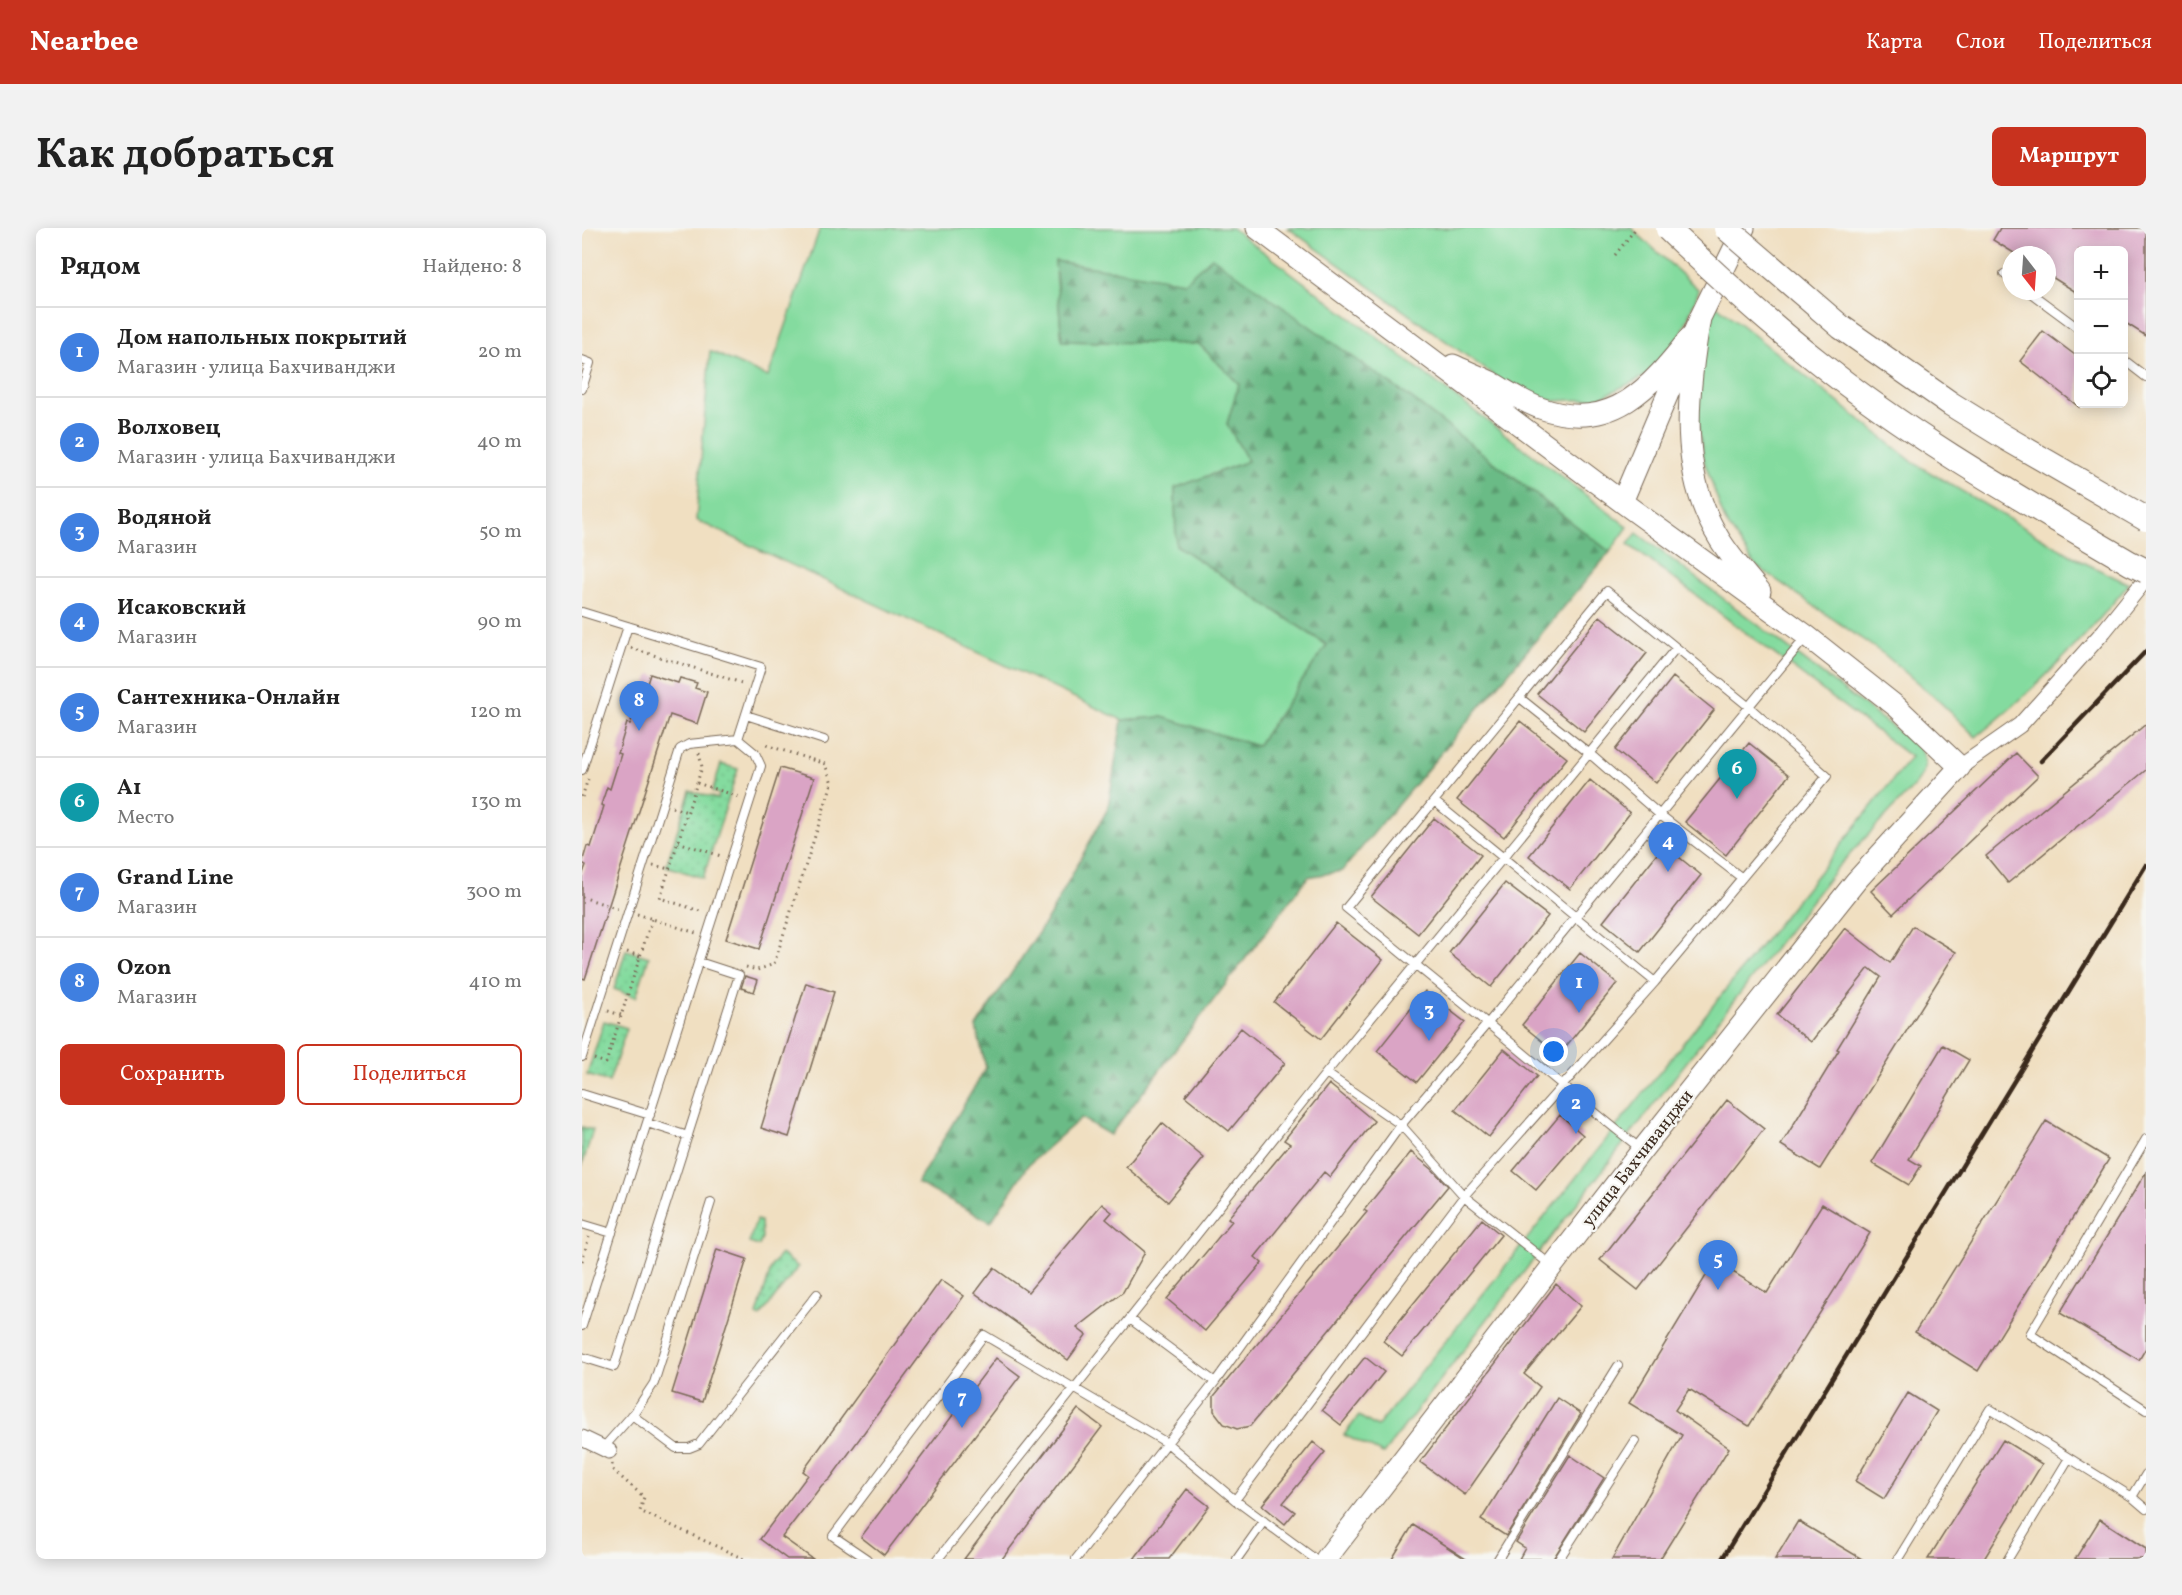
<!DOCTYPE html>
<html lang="ru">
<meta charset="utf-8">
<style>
:root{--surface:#fff;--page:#f2f2f2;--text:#222;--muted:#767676;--line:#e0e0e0;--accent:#c8321e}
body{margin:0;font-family:Vollkorn,serif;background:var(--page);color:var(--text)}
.controls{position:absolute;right:18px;top:18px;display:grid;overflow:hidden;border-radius:9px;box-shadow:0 3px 15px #0003}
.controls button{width:54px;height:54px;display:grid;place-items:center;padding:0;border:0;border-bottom:2px solid var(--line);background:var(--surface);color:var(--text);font:30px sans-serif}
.compass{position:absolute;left:1420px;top:18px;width:54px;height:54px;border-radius:50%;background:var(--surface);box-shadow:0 3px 15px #0003;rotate:163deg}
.you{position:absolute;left:972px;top:824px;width:21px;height:21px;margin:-15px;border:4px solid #fff;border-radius:50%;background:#1a73e8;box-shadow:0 0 0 9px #1a73e833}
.badge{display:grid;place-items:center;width:39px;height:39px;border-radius:50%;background:var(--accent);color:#fff;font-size:20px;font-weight:700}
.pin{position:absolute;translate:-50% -50px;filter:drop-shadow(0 2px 3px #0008)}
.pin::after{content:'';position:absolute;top:32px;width:21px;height:18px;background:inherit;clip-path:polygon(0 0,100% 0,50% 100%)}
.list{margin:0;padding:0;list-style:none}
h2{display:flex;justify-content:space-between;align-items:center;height:78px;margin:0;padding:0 24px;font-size:26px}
h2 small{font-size:20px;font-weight:400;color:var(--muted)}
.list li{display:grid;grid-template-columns:39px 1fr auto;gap:18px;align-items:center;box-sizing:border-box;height:90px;padding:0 24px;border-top:2px solid var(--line)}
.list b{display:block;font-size:22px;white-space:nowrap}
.list p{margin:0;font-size:20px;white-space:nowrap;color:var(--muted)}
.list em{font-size:20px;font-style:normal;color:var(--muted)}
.actions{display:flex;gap:12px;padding:18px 24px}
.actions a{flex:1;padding:14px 0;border:2px solid var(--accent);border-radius:9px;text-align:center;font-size:21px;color:var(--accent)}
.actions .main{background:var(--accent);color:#fff}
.icon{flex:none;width:33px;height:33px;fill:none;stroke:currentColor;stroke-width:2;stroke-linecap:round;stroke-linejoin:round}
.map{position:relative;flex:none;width:1564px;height:1331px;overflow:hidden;border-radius:9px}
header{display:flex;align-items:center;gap:36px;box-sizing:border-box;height:84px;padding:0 30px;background:var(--accent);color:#fff}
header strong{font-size:28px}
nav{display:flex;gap:33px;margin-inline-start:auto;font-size:21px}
.intro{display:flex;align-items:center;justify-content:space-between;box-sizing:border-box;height:144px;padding:0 36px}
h1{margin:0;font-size:42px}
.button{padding:15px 27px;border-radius:9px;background:var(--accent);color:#fff;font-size:21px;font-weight:700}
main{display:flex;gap:36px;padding:0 36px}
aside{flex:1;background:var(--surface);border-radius:9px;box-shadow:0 3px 15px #0003}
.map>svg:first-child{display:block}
.green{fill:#84db9f;stroke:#60825e;stroke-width:1.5}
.forest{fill:url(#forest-firs);stroke:#537252;stroke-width:1.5}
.park{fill:url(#park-dots);stroke:#60825e;stroke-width:1.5}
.building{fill:#daa4c5}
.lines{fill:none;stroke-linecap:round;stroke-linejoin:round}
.service-casing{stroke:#7a6957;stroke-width:10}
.minor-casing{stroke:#7a6957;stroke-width:17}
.secondary-casing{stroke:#7a6957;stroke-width:23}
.path{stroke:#7a6957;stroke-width:3;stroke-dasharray:1.5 4.5;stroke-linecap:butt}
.service{stroke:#fff;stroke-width:8}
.minor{stroke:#fff;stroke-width:15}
.secondary{stroke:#fff;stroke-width:21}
.rail{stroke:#3b2a1e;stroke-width:4.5}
.trunk-bridge-casing{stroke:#7a6957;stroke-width:26;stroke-linecap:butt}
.trunk-bridge{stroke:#fff;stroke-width:24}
.labels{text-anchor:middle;stroke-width:4.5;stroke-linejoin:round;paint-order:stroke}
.street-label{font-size:18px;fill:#3b2a1e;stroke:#f6f6f2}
</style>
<header>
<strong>Nearbee</strong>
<nav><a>Карта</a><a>Слои</a><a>Поделиться</a></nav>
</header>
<div class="intro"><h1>Как добраться</h1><a class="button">Маршрут</a></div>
<main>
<aside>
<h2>Рядом<small>Найдено: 8</small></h2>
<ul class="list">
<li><span class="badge" style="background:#3f7fe0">1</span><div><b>Дом напольных покрытий</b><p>Магазин · улица Бахчиванджи</p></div><em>20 m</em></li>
<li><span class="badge" style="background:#3f7fe0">2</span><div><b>Волховец</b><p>Магазин · улица Бахчиванджи</p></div><em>40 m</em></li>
<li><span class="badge" style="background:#3f7fe0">3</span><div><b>Водяной</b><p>Магазин</p></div><em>50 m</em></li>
<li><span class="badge" style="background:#3f7fe0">4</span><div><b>Исаковский</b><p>Магазин</p></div><em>90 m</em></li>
<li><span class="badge" style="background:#3f7fe0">5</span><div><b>Сантехника-Онлайн</b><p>Магазин</p></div><em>120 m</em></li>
<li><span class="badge" style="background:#0f9aa8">6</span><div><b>A1</b><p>Место</p></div><em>130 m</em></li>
<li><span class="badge" style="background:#3f7fe0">7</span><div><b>Grand Line</b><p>Магазин</p></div><em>300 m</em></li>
<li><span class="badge" style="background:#3f7fe0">8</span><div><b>Ozon</b><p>Магазин</p></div><em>410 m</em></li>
</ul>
<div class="actions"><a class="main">Сохранить</a><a>Поделиться</a></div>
</aside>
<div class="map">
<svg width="1564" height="1331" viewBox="0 0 1564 1331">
<defs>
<pattern id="forest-firs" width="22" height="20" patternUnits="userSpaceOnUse" patternTransform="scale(1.5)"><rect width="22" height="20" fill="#6bbb86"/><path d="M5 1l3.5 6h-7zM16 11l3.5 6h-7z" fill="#59986d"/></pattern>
<pattern id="park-dots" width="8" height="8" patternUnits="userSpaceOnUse" patternTransform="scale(1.5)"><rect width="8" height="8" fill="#84db9f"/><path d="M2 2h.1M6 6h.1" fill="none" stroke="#73bc88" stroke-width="1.8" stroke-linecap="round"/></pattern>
</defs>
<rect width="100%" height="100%" fill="#f6f6f2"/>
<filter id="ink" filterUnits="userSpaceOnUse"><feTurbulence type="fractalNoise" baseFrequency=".0167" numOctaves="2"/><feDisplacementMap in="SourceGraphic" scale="12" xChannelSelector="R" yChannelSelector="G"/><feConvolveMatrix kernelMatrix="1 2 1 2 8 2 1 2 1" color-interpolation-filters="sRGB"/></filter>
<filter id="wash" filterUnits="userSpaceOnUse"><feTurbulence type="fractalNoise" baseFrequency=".008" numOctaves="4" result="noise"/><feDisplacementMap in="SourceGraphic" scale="24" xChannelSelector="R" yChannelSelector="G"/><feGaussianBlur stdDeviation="1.35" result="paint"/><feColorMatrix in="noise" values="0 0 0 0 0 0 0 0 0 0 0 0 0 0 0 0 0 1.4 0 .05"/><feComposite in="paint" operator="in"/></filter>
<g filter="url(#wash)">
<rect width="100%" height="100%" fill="#f0dfc1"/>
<!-- green -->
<path class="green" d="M 238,0 L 650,0 L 1046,299 L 1028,324 L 830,171 L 630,30 L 602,54 L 473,34 L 480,113 L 617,116 L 657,156 L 645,196 L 666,233 L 593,260 L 594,317 L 745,417 L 675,518 L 580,489 L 540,492 L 114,292 L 128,123 L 186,149 Z
M 706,0 L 1049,0 L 1117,62 L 1098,110 L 1064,148 L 1015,171 L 972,173 L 938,166 Z
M 1132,75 L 1332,235 L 1499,333 L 1547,356 C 1503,410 1449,466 1394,509 L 1358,474 L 1303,427 L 1173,337 L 1143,293 L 1122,233 L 1113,177 L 1116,119 Z
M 1055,305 L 1338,520 C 1346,535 1344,542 1334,556 L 1254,641 L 801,1226 L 762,1207 L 777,1188 L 795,1199 L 1329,529 L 1046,316 Z"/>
<!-- forest -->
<path class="forest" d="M 630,29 L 830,171 L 1028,324 L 760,643 L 726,649 L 528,907 L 499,890 L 446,937 L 409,994 L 335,955 L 404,840 L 394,799 L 468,687 L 526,580 L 540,492 L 580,489 L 675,518 L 745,417 L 594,317 L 593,260 L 666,233 L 645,196 L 657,156 L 617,116 L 480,113 L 473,33 L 602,54 Z"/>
<!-- park -->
<path class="park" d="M 139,536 L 156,541 L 121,650 L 84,638 L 108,563 L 136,571 L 137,566 L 130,564 Z
M 44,722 L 67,729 L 54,769 L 32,761 Z
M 22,793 L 45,800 L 27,854 L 5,847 Z
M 0,899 L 11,902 L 0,938 Z
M 174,992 L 179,993 L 180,1010 L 177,1018 L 167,1015 Z
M 199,1026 L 216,1039 L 178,1089 L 175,1087 L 190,1037 Z"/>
<g id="blocks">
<!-- building -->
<path class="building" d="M 1418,0 L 1564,0 L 1564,108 L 1542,94 L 1542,22 L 1497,22 L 1497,66 L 1465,46 L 1465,27 L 1435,27 L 1411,12 Z
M 1461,103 L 1497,130 L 1497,179 L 1438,133 Z
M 1018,388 L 1065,425 L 1002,504 L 955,466 Z
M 68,446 L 96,455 L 98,450 L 115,455 L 113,460 L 125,464 L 115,496 L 88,487 L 3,751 L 0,750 L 0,648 L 4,637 L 0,635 L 5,618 L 9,619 L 22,578 L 19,577 L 25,559 L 28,561 L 39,526 L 36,525 L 45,495 L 48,496 L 53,483 L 56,484 Z
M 1091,449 L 1132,482 L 1074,555 L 1033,522 Z
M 938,493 L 985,530 L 922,609 L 875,572 Z
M 1564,496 L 1564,542 L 1426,655 L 1404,628 Z
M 1167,515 L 1207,547 L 1144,627 L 1103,594 Z
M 1434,525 L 1456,548 L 1311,686 L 1289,663 Z
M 198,540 L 232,550 L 177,721 L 144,711 Z
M 1008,552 L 1048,585 L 988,661 L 947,628 Z
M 852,590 L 899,627 L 836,706 L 789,669 Z
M 1082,617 L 1119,647 L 1058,724 L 1021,694 Z
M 923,655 L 966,688 L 909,759 L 867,725 Z
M 754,695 L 801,732 L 739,811 L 692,774 Z
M 1331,698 L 1374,724 L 1238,941 L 1199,917 L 1257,822 L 1255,821 L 1299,749 L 1287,740 L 1229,814 L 1195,787 L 1263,700 L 1308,735 Z
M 998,725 L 1035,755 L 977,827 L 940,797 Z
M 163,748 L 176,752 L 172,764 L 159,760 Z
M 224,755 L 252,764 L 207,909 L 179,900 Z
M 843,763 L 883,794 L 835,854 L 795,823 Z
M 659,800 L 703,835 L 647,903 L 603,868 Z
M 1361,817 L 1387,832 L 1327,931 L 1339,938 L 1327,957 L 1290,935 Z
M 922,821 L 955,848 L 907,909 L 873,882 Z
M 747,856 L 792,893 L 748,949 L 742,944 L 673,1029 L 680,1035 L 623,1103 L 585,1071 L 650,993 L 646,990 L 708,916 L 702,912 Z
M 1145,872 L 1182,901 L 1056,1062 L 1018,1032 Z
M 978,887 L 1001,907 L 954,962 L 931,943 Z
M 1464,893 L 1527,931 L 1396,1143 L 1333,1104 Z
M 580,895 L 622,930 L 586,974 L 544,939 Z
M 829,924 L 850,941 L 866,958 L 668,1198 L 655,1201 L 642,1196 L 632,1183 L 632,1168 L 785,984 L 782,982 Z
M 1564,944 L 1564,1120 L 1557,1132 L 1478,1085 Z
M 520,976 L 530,984 L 524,991 L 563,1024 L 541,1064 L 495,1100 L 504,1107 L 486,1132 L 393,1065 L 412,1040 L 446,1064 Z
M 1240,976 L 1288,1005 L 1167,1198 L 1107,1161 L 1093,1182 L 1147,1220 L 1078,1331 L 1030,1331 L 1100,1207 L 1047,1175 L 1133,1033 L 1185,1065 Z
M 900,991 L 919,1007 L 820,1128 L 801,1113 Z
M 135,1021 L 165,1031 L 120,1174 L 90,1165 Z
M 359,1052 L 382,1068 L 248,1251 L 240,1257 L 200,1309 L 231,1331 L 205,1331 L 178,1311 L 226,1247 L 221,1243 Z
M 974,1056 L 999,1078 L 942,1146 L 958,1159 L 883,1267 L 838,1234 Z
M 783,1129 L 802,1144 L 759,1197 L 740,1182 Z
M 414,1130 L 438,1148 L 302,1327 L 279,1309 Z
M 1326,1165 L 1355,1183 L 1302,1271 L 1273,1253 Z
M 975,1170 L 999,1186 L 924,1308 L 899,1292 Z
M 496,1181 L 520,1199 L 420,1331 L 382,1331 Z
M 1421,1212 L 1460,1236 L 1402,1331 L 1346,1331 Z
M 731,1214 L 743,1224 L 701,1275 L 713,1284 L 703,1296 L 680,1277 Z
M 988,1227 L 1022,1250 L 971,1331 L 937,1331 L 943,1320 L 934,1314 Z
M 605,1261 L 627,1278 L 587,1331 L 552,1331 Z
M 1518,1291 L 1564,1321 L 1564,1331 L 1493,1331 Z
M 1216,1293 L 1280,1331 L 1193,1331 Z
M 831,1297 L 884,1331 L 810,1331 Z"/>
</g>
</g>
<g filter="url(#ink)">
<use href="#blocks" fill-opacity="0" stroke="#7a6957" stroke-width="1.5"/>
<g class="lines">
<defs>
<path id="service" d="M 1422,46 L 1429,51
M 1446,63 L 1496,100
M 0,132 L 8,135 L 0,161
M 1542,132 L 1564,149
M 0,384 L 179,439 L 156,511 L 173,525 L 179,538 L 0,1098
M 938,470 L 1008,526 L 1077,586 L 1160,650
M 164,487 L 242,512
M 0,542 L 46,398
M 852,573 L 1073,754
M 0,829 L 98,521 L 107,516 L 156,511
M 744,845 L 819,897 L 882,968 L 970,1038
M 0,866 L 68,887
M 65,895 L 106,908
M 1564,911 L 1448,1106 L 1564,1182
M 0,996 L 30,1005
M 548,1091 L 633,1154
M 0,1129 L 32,1139 L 157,747 L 117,734
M 50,1187 L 94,1220 L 107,1220 L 117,1216 L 235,1066
M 21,1220 L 53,1184 L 72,1155 L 129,974
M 1550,1269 L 1564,1246
M 653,1272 L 882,968 L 1073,754 L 1245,548 L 1166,478 L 1025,363 L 764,680 C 824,729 885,778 945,828 C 983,859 1020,891 1059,921
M 285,1331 L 251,1308 L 402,1107 L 585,1215 L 653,1272 L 733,1331
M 356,1331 L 744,845 L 1094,420
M 494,1331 L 633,1154 L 819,897 L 906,795 L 1224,409
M 655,1331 L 682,1293
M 916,1331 L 1036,1138
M 977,1331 L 1053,1213
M 1316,1331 L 1408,1181 L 1550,1269 L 1564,1281
M 1426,1331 L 1487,1230"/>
<path id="minor" d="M 1378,539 L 1438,497 L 1522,403 L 1564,351
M 0,1210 L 27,1223"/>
<path id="secondary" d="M 675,0 L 1040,274 L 1225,408 L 1315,479 L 1378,539 L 1274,653 L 1060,922 L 744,1331
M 1118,90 C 1105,165 1096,245 1138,312 C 1150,331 1164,347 1178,363
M 871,137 C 884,143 897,148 909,154 C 925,163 941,174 958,180 C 1034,207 1072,154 1114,102
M 1040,274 L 1118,90 L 1162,0"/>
</defs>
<!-- service casing -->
<use href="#service" class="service-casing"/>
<!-- minor casing -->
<use href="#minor" class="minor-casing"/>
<!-- secondary casing -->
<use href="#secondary" class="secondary-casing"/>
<!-- path -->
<path class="path" d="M 1033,27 L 1054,0
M 49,420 L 163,456
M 117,525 L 120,539 L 78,670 L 121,684
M 115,555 L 158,569
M 0,569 L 6,551
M 90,579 L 105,584
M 96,614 L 139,628
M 71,637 L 87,641
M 0,669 L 37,681
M 55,686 L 114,705
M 45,724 L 58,728
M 164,739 L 175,742 L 192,736 L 250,555 L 243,536 L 181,516
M 26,783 L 39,787
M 12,831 L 24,835 L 70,691
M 0,1033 L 7,1009
M 30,1236 L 31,1242 L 62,1269 L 58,1283 L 162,1331"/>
<!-- service -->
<use href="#service" class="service"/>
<!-- minor -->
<use href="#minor" class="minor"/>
<!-- secondary -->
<use href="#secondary" class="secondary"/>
<!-- rail -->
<path class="rail" d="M 1459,533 L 1564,423
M 1140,1331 L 1564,637"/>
<defs>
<path id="trunk-bridge" d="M 1144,0 L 1259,99 L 1369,176 L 1424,210 L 1564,291
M 1086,1 C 1134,47 1183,92 1235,133 C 1332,211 1441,272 1548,335 L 1564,343"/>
</defs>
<!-- trunk-bridge casing -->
<use href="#trunk-bridge" class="trunk-bridge-casing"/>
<!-- trunk-bridge -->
<use href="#trunk-bridge" class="trunk-bridge"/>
</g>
</g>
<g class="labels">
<!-- street labels -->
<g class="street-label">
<text transform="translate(1055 930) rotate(-52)" y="6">улица Бахчиванджи</text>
</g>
</g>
</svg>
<div class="controls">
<button>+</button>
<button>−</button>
<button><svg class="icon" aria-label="locate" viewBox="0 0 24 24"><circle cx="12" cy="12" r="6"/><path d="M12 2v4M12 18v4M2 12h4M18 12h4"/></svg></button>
</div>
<svg class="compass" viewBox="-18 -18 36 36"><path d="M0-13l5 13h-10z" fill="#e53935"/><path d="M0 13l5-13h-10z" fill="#767676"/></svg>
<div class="you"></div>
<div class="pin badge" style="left:997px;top:785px;background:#3f7fe0">1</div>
<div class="pin badge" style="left:994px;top:906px;background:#3f7fe0">2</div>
<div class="pin badge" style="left:847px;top:813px;background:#3f7fe0">3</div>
<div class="pin badge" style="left:1086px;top:644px;background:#3f7fe0">4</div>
<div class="pin badge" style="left:1136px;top:1062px;background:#3f7fe0">5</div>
<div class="pin badge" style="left:1155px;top:571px;background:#0f9aa8">6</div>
<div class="pin badge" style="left:380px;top:1200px;background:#3f7fe0">7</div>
<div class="pin badge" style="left:57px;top:503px;background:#3f7fe0">8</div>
</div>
</main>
